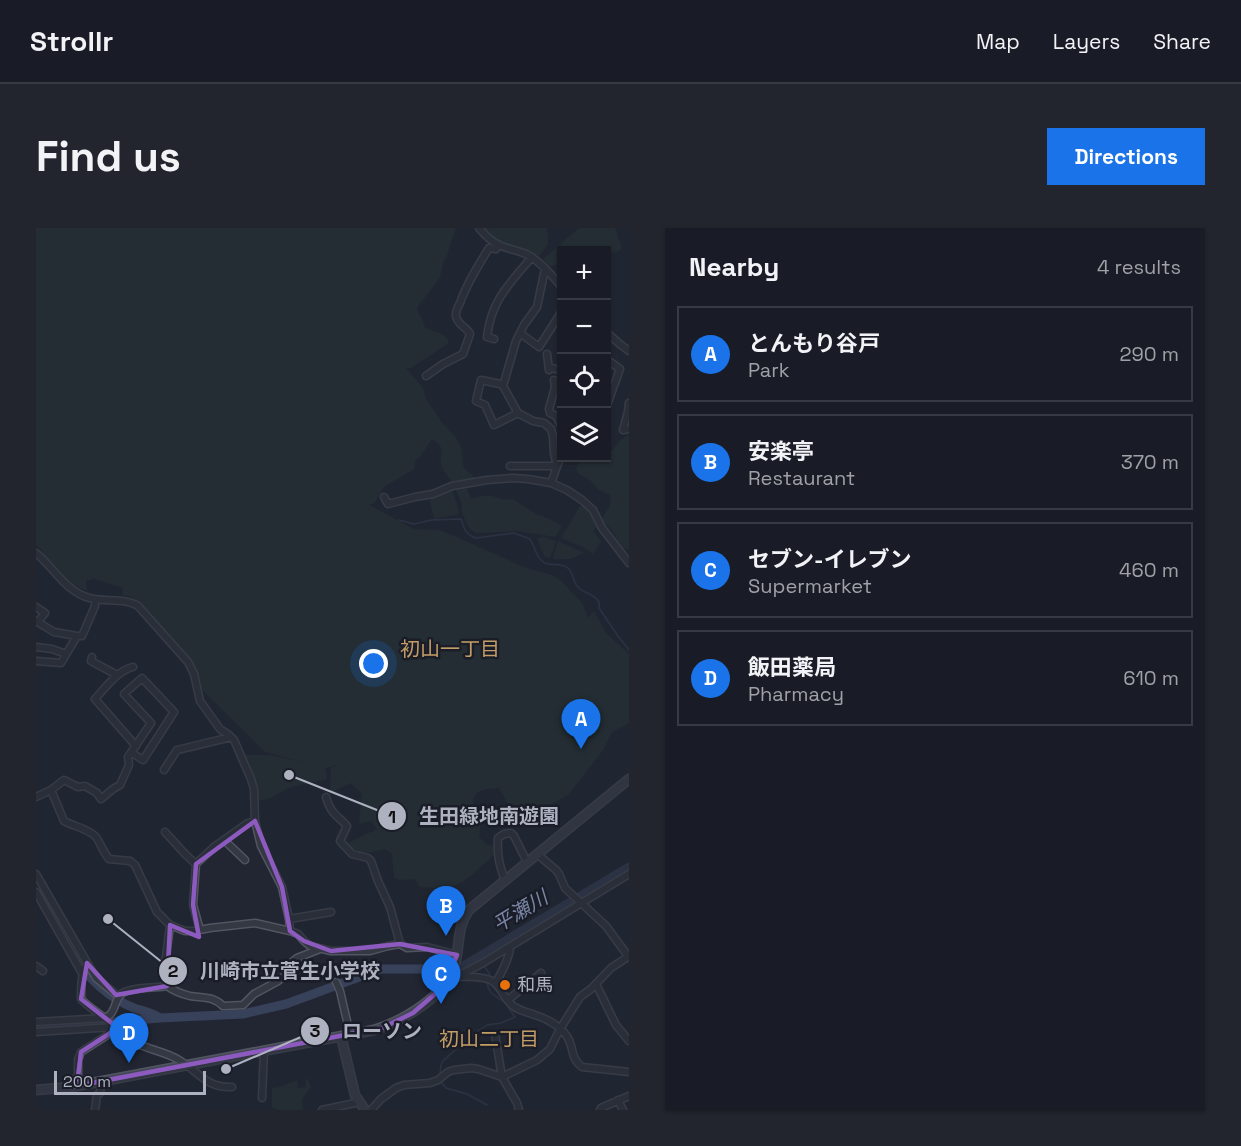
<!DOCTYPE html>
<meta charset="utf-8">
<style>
:root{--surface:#191c26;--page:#22252e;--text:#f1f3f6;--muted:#9fa1a7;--line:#373a43;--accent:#1a73e8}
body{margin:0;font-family:"Space Grotesk","Noto Sans JP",sans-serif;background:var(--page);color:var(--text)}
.controls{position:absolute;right:18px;top:18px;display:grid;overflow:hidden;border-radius:0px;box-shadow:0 2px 4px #0004}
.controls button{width:54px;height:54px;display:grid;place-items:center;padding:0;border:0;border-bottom:2px solid var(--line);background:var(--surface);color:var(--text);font:30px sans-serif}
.scale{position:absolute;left:18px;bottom:15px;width:152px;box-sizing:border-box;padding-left:6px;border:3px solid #aeb2c0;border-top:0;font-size:16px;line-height:21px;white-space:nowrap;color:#aeb2c0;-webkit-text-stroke:4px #1a1d27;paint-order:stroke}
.you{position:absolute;left:338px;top:436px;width:21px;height:21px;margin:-15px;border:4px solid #fff;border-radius:50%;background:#1a73e8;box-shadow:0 0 0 9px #1a73e833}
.badge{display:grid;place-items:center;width:39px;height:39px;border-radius:50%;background:var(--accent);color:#fff;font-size:20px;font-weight:700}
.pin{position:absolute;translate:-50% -50px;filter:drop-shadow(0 2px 3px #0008)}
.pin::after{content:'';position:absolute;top:32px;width:21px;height:18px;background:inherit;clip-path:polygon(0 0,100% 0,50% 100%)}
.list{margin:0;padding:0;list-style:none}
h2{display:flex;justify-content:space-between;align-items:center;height:78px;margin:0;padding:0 24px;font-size:26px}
h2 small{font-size:20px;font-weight:400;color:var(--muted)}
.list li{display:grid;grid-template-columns:39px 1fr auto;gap:18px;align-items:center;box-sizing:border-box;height:96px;margin:0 12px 12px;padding:0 12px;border:2px solid var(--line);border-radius:0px}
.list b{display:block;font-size:22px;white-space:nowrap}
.list p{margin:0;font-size:20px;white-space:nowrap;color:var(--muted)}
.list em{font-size:20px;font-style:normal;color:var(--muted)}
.icon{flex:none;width:33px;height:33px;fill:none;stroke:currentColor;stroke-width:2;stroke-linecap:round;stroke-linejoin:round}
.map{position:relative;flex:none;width:593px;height:882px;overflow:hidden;border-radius:0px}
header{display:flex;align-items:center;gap:36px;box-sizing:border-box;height:84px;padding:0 30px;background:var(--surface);border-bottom:2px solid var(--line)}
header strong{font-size:28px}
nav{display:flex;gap:33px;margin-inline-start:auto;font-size:21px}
.intro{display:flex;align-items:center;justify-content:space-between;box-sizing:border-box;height:144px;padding:0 36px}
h1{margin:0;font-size:42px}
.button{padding:15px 27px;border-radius:0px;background:var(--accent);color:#fff;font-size:21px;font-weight:700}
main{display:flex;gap:36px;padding:0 36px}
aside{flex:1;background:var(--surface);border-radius:0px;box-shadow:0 2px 4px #0004}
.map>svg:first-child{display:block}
.green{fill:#273537}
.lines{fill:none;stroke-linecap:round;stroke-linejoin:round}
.stream{stroke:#38415a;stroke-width:1.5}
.river{stroke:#38415a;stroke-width:9}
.street-casing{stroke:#525561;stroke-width:9}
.secondary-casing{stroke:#525561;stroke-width:11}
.street{stroke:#343843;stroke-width:6}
.secondary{stroke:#434755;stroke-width:8}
.marked{fill:none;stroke:#8d5bbf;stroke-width:4.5;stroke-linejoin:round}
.food-dot{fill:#e8710a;stroke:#1a1d27;stroke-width:2}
.labels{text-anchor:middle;stroke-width:5;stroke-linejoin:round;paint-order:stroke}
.poi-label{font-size:18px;fill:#aeb2c0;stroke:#1a1d27;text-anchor:start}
.neighbourhood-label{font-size:20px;fill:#c39d66;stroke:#1a1d27}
.water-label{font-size:20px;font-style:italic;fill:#7a86a5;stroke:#1a1d27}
.leader{fill:none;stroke:#aeb2c0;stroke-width:2}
.callout-dot{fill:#aeb2c0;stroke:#1a1d27;stroke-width:2}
.mark-label{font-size:18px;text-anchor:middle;font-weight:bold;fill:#111}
.callout-label{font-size:20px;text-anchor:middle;font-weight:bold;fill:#aeb2c0;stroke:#1a1d27;stroke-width:5;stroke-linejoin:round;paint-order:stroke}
</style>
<header>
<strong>Strollr</strong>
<nav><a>Map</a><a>Layers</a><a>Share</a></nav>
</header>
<div class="intro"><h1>Find us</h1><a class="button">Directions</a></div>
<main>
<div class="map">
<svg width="593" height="882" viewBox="0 0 593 882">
<rect width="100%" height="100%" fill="#212632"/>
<!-- green -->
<path class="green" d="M 0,0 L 420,0 L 410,30 L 408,31 L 404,49 L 381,80 L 383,86 L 386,90 L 389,100 C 398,104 409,104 413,114 L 410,117 L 375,140 L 370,140 L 387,160 L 390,171 L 404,192 L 420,210 L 425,219 L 427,237 L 430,242 L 438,249 L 439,252 L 418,256 C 415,251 407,244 406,238 C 401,224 414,223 396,211 L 383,230 L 379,233 L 378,241 L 348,259 L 338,275 L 333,277 L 378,301 L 404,302 L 488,339 L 516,347 L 525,353 L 546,375 L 552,390 L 558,383 L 570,405 L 593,426 L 593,495 L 576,504 L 567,522 L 533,566 L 504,583 L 476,582 L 463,560 C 451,561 444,560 437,570 L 438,579 L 445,593 L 443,609 L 450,616 L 458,619 L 458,627 C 446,637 429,656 414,659 C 405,661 393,659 384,659 L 379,651 L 364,652 L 358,649 L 356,626 L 349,621 C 332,624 324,630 310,616 L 341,601 L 335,593 L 323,596 L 326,566 L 315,555 L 298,563 L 294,562 L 295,540 L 305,534 L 295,539 L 288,540 L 290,541 L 291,550 L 290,552 C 277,554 263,556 251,561 C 239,566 236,571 223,573 L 221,570 L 215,544 L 209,527 L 235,527 L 274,536 L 229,524 L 162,458 L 153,433 L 96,369 L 87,367 L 87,360 L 56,350 L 55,352 L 50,352 L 51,363 C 27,353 19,341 4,320 L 0,317 Z
M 448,0 L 511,0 L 512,16 L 502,30 L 464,15 Z
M 543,0 L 579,0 L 586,21 L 571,27 L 570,22 L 526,22 L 525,35 L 513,39 L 507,31 Z
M 593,207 L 593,320 L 591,322 L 585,319 L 576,302 L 567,293 L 567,289 L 574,278 L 575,267 L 562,261 L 554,252 L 543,246 L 540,241 L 543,235 L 542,230 L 570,230 L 571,226 C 580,221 583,210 593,207 Z
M 430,258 L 435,271 L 446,268 L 456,268 L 469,272 L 477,271 L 500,286 L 514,291 L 526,298 L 519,309 L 482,303 L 440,305 L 433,300 L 426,285 L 426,276 L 419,260 Z
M 415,260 L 421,276 L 423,286 L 398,291 L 393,268 Z
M 547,277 L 556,284 L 562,296 L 557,303 L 565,313 L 557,326 L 547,319 L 525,310 L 544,278 Z
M 507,309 L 520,313 L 514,330 L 508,328 L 501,310 Z
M 522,313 L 548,325 L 534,331 L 517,331 Z
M 270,851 L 272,851 L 273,855 L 275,859 L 266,871 L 267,882 L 243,882 L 236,879 L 236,860 L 244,859 L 261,852 L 262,860 L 270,859 Z"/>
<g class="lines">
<!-- stream -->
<path class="stream" d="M 363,292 L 378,296 L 396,292 L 425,291 C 428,300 429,306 440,310 L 478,305 L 494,311 C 498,317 499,326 505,332 C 512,340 524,333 532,340 C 538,346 537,356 544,361 C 551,366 558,366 563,374 L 563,380 L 582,408 L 593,422
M 442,730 L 444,732
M 449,739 L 454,747
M 404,846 L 405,837 L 407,833 L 436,807 L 451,797 L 465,795 L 479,789 C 476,785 473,780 470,776 C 462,768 452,767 451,754
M 405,854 L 410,860 L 431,866 L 451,877"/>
<!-- river -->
<path class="river" d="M 39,728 C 52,751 73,770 98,780 C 107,783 115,784 124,790
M 0,798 L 65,795 L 124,790 L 207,786 L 250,776 L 345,741 L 393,741 L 410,742 L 424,740 L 593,639"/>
<defs>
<path id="street" d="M 443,0 C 448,6 454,12 461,16 C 470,21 482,22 492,27 C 502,32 519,50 526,60
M 509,41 L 501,79 L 488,97 L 480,113 L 467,158 L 482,185 L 497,193 L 508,195 L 515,201 L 517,208 L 518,225 L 521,238
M 570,104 L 585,117 L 593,123
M 484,105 L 503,119 L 526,83
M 458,111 L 451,109 C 455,73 473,56 496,29
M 511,126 L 513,142
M 570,131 L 584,141 L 570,180
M 513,139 L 526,143
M 390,148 L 407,136 L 427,126 L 434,106 C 431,99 421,97 420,88 C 419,84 422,79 424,75 C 431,55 442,38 453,20 L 460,21 L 462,16
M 518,152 L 519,159 L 513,181 L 514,185 L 520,188 L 526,200
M 464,156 L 445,152 L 440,173 L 449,177 L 458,197 L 482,185
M 593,175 L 592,184 L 587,202 L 593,201
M 474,238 L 516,238 L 520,240
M 515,255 L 526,225
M 348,269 L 352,276 L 379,269 L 397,266 L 416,258 L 451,252 L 477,250 L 492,251 L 515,255 L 531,262 L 546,272 L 557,282 L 566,300 L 593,335
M 0,325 C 17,339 28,361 50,369 C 65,375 88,369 102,378 L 152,434 L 158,446 L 164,473 L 184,501 L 193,507 L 198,512 L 215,551 L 218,561 L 219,593 L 225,618 L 246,659 L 253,691 L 254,703
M 0,379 L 9,385 L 2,394
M 0,393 L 18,404 L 41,408
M 0,419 L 16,421 L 30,426
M 56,429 L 55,433 L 81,447
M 0,433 L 25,435 L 41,408 L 46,408 L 59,378 L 59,372
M 97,439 C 81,443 70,459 59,471 L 100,518
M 128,542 L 141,522 L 195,509
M 15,562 L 28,593 C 37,598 53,601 60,609 C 65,616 67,624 73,631 L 94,633 L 99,637 L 121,684 L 134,697 L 149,703 L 158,703 L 174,700 L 219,695 L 254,703 L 262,706 L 268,713 L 274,718 L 295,723 L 334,723 L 352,718 L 364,716 L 371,720 L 391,719 L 421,727
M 0,569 L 15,562 L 28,552 L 42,559 L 49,558 L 61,565 L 65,571 L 77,561 L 84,557 L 93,537 L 92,529 L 115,495 L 88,466 L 106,450 L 138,484 L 107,532 L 96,525
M 290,569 C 294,585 301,587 311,598 L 304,613 L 316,626 L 332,630 L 335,633 L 342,653 L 354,679 L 364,716
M 129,604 L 150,627 L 160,636 L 157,677 L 164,702
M 188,612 L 209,632
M 501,626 L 520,642 L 523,646 L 529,660 L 570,698 L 592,728
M 160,636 L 178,619 L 212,595 L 219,593
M 0,646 L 60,750 L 83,769
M 469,652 C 463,637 461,626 462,610 L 468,606 L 475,605 L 478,608 L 491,634
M 0,664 L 46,745
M 253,691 L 295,684
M 51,735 C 45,747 45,758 45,771 C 52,779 62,784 71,792 C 80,800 88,810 100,815 C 114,822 130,824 143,832 C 163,844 170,860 196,859
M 0,738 L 7,743
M 422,748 L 447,735 L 593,646
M 414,750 C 423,748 448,748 456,753 C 465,758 468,771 477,778 C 484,783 491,784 499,787 C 509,790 523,797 530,807 C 539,819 533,829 546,839 L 593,844
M 300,754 L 304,763 L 314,806
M 459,755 C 465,747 474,728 474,719
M 560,756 L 580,797 L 593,813
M 131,758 L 129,737 L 134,697
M 472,772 L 505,745
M 0,794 L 69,790 C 79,786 78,775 84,767 C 91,759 120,760 131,758 C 138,763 146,766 154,768 C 167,770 177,768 187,778 L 207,777 L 218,766 L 242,753 L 251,746 L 255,735 L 261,730 L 284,721
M 0,804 L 77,799
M 459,806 L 466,849 L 481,875 L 483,882
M 35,859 L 36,852 L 42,849 L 42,832 L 45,824 L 70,808 L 77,799
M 226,870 L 228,822
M 582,872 L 587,882
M 59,882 L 61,867 L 64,865 L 65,853
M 286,882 L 324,874
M 335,882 L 345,871 L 360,860 L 368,857 L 394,855 L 402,852 L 412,844 L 418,842 L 435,840 L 442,841 L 466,849 L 501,832 L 514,821 L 524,801 L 544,769 L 555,761 L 575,740 L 593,728
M 564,882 L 565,880 L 593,868"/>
<path id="secondary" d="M 305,808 L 319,867 L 329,882
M 0,862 L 35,859 L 338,802 C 367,793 412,767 419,736 C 424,717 421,698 433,682 L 593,551"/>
</defs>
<!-- street casing -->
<use href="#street" class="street-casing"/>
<!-- secondary casing -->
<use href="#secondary" class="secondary-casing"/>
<!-- street -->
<use href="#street" class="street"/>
<!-- secondary -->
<use href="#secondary" class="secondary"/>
</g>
<!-- marked area -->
<path d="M0 0H593V882H0ZM 219,593 L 246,659 L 254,703 L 268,713 L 295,723 L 364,716 L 421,727 L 407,759 L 377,785 L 346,800 L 35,859 L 42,849 L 45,824 L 82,800 L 45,771 L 51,735 L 80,767 L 131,758 L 134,697 L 163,709 L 157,677 L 160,636 Z" fill="#212632" fill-opacity=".55" fill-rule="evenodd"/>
<path class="marked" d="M 219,593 L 246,659 L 254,703 L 268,713 L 295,723 L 364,716 L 421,727 L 407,759 L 377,785 L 346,800 L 35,859 L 42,849 L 45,824 L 82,800 L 45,771 L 51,735 L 80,767 L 131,758 L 134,697 L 163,709 L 157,677 L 160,636 Z"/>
<!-- markers -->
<circle class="food-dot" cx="469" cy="757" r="6"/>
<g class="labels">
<!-- poi labels -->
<g class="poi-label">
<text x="481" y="763">和馬</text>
</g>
<!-- neighbourhood labels -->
<g class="neighbourhood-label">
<text x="414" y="428">初山一丁目</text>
<text x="453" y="818">初山二丁目</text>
</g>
<!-- water labels -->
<g class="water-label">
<text transform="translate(484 683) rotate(-31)" y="7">平瀬川</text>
</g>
</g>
<!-- callouts -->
<path class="leader" d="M253 547L356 588M72 691L137 743M190 841L279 803"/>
<g class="callout-dot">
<circle cx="253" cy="547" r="6"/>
<circle cx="72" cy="691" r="6"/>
<circle cx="190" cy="841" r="6"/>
<circle cx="356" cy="588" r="15"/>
<circle cx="137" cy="743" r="15"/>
<circle cx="279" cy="803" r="15"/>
</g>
<g class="mark-label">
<text x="356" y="595">1</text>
<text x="137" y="749">2</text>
<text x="279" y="809">3</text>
</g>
<g class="callout-label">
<text x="453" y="595">生田緑地南遊園</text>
<text x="254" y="750">川崎市立菅生小学校</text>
<text x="346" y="810">ローソン</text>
</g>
</svg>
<div class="controls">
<button>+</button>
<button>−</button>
<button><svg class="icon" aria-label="locate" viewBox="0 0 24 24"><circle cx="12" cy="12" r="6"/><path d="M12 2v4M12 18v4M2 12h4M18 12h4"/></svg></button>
<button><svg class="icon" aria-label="layers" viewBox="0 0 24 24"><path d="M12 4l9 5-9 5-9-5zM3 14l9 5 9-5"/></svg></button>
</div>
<div class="scale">200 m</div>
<div class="you"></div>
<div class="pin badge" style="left:545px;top:521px">A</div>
<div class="pin badge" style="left:410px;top:708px">B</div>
<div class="pin badge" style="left:405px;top:776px">C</div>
<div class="pin badge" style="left:93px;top:835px">D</div>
</div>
<aside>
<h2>Nearby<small>4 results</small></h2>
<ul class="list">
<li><span class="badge">A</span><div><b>とんもり谷戸</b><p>Park</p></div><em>290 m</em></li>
<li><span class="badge">B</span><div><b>安楽亭</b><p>Restaurant</p></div><em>370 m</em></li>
<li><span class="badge">C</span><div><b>セブン-イレブン</b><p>Supermarket</p></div><em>460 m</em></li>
<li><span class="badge">D</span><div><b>飯田薬局</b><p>Pharmacy</p></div><em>610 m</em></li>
</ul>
</aside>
</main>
